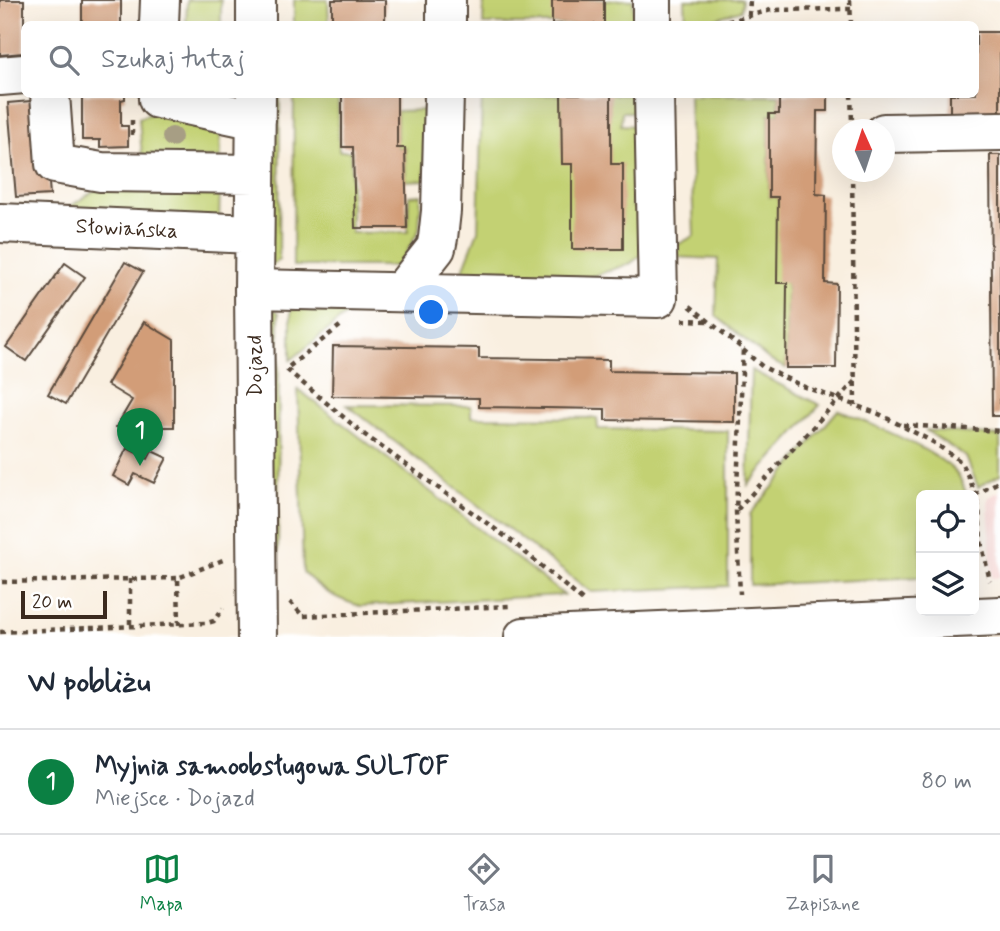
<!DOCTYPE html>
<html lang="pl">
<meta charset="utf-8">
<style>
:root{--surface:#fff;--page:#f2f2f3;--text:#1f2937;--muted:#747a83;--line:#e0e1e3;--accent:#0b8043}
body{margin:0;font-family:Mynerve,sans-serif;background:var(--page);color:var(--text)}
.controls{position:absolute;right:21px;bottom:21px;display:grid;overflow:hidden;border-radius:10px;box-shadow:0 7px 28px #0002}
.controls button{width:63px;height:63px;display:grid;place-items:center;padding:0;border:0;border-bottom:2px solid var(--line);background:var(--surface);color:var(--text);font:35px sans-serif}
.compass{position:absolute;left:832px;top:119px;width:63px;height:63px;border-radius:50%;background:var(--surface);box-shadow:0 7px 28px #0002;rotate:357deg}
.scale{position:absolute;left:21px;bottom:18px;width:86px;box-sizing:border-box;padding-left:7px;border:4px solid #3b2a1e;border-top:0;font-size:19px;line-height:24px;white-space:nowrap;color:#3b2a1e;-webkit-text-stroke:5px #fff;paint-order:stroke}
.you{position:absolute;left:432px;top:313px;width:24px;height:24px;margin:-18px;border:5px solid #fff;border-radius:50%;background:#1a73e8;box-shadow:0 0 0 10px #1a73e833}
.badge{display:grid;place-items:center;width:46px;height:46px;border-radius:50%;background:var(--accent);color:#fff;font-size:23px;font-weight:700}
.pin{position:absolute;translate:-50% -58px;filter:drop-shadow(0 2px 4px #0008)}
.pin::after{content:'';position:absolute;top:37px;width:24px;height:21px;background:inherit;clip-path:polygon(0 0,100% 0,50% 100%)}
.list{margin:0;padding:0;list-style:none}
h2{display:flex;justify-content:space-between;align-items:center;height:91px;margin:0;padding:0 28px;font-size:30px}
h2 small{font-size:23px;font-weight:400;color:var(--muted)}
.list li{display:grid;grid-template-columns:46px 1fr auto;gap:21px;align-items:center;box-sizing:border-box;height:105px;padding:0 28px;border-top:2px solid var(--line)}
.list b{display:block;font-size:26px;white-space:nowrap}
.list p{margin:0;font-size:23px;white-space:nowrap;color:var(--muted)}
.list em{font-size:23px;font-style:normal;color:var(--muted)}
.icon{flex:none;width:38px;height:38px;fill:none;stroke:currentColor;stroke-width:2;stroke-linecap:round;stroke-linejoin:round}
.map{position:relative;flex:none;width:1000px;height:637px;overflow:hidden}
.search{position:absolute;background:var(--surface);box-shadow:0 7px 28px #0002;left:21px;right:21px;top:21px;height:77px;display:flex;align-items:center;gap:18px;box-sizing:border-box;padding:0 24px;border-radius:10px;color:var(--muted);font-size:26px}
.sheet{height:196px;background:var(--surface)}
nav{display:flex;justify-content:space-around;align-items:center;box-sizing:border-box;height:98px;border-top:2px solid var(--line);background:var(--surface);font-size:19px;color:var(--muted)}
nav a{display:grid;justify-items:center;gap:4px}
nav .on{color:var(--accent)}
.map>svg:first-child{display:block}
.built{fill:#f7d0cd}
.green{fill:#c3d173;stroke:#7f7e48;stroke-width:2}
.building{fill:#d29d78}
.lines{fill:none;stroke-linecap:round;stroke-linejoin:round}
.minor-casing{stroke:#58483b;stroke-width:42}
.path{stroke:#58483b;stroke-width:4.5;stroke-dasharray:5 5;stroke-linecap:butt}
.minor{stroke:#fff;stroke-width:38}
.tree{fill:#a79e84}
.labels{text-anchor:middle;stroke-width:5;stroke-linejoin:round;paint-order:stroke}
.street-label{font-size:21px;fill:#3b2a1e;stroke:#fff}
</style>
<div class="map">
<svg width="1000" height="637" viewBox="0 0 1000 637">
<rect width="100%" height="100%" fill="#fff"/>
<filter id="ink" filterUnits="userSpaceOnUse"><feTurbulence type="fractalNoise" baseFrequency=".0143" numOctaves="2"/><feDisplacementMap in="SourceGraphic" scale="14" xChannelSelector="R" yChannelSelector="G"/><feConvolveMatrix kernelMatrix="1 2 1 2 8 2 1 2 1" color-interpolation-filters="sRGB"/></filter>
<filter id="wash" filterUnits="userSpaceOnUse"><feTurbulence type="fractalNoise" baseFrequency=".00686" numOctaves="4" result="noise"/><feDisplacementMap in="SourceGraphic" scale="28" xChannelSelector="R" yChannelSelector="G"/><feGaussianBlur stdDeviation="1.57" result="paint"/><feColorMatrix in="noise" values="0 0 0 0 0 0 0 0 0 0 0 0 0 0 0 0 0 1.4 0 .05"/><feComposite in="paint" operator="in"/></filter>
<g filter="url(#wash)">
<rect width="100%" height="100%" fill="#f9efe0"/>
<!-- built -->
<path class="built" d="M 1000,491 L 1000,577 L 992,578 L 988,498 Z"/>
<!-- green -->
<path class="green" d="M 187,0 L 221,0 L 221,24 L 186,24 Z
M 294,0 L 328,0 L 329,24 L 294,24 Z
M 484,0 L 633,0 L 634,24 L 483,24 Z
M 685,0 L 742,0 L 741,10 L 699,24 L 686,24 Z
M 270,95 L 280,95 L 279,260 L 270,266 Z
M 294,95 L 338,95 L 339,151 L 351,151 L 351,233 L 408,232 L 409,196 L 421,195 L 419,230 L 399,266 L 293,266 Z
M 482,95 L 637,95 L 637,112 L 622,112 L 621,125 L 637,126 L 639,193 L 633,194 L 632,207 L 639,208 L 641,255 L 631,263 L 588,278 L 461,275 L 478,231 Z
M 689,95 L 779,95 L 779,114 L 769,114 L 769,197 L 778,197 L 787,283 L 786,368 L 771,361 L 716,316 L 718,259 L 673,257 L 673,247 L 694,236 Z
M 424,110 L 425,180 L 406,181 L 405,148 L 397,148 L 397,111 Z
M 155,112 L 220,125 L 221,158 L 142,157 L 139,118 Z
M 106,183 L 220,186 L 219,223 L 62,212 Z
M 269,305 L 279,313 L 278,562 L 269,565 Z
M 291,309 L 352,310 L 291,360 Z
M 751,370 L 820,405 L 748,485 Z
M 298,389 L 564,595 L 360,606 C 334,598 322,591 303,572 Z
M 347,405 L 471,406 L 471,417 L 597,418 L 598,429 L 728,431 L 728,586 L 591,592 Z
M 838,410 C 868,423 940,451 958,475 C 962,481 964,489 967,495 L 921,495 L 921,577 L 750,585 L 750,514 Z
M 925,430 L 1000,436 L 1000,475 L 978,487 L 966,457 Z"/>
<g id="blocks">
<!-- building -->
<path class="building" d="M 0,0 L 24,0 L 24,53 L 0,55 Z
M 82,0 L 121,0 L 121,24 L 82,24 Z
M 332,0 L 385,0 L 385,24 L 332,24 Z
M 552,0 L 604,0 L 604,24 L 552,24 Z
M 976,32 L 1000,32 L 1000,112 L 950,112 L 950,94 L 976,94 Z
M 82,94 L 125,94 L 125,99 L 121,100 L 121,126 L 128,126 L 128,146 L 100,147 L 100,140 L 82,140 Z
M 342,94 L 397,94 L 397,148 L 405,148 L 407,228 L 355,228 L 353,147 L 342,147 Z
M 561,94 L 611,94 L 611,164 L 623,164 L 623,249 L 572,249 L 572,164 L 562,164 Z
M 779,94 L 828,94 L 828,111 L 817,111 L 816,194 L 826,195 L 825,283 L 837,284 L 836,368 L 786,368 L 787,283 L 777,283 L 778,197 L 769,197 L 769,114 L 779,114 Z
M 42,100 L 50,195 L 16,197 L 8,103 Z
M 990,155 L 1000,155 L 1000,416 L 992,416 Z
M 125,262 L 143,272 L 66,404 L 48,394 Z
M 65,263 L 85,277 L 26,361 L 6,347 Z
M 144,322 L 174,340 L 174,427 L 116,427 L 132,400 L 107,385 Z
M 333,346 L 479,348 L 479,358 L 609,360 L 609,371 L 734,373 L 734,422 L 605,420 L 605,409 L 479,407 L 479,398 L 332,396 Z
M 127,448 L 148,459 L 152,451 L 167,458 L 154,483 L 135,474 L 129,485 L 113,476 Z"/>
</g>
</g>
<g filter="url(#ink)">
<use href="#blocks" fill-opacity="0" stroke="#58483b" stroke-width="2"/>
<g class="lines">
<defs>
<path id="minor" d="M 652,0 L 652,24
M 159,24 L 160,0
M 256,24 L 256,0
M 446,24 L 446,0
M 0,76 L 24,74
M 50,94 L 55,164 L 101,172 L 255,174
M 158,94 L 158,99 L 256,120
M 256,94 L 254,289 L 257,637
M 884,133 L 1000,131
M 0,223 L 253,234
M 254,289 L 658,298 L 654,94
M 402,291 L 436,248 L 438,238 L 441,211 L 444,94
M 524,637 L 1000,616"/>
</defs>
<!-- minor casing -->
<use href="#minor" class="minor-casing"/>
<!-- path -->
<path class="path" d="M 850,0 L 851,24
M 749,16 L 750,0
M 718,24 L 771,10 L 851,9
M 851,94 L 852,122
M 132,120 L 132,139
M 852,172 L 855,405
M 690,306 L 743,349 L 736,511 L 740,594
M 682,320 L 709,321
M 340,326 L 286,369 L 365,435 L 513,542 L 583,601
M 743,350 L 763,367 L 802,386 L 879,414 L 933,442 L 960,461 L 970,480 L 979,508 L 981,541 L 990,581
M 903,425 L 1000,431
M 975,495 L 1000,481
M 737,510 L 855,381
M 130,579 L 130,627
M 2,582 L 178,578
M 290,602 L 303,616 L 509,606
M 179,625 L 178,578 L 223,560
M 0,632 L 207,623 L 214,621 L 223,608"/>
<!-- minor -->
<use href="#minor" class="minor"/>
</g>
<!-- trees -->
<circle class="tree" cx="172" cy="137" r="10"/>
</g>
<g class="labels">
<!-- street labels -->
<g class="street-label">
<text transform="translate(127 228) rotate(3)" y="7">Słowiańska</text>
<text transform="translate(254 366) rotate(-90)" y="7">Dojazd</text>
</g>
</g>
</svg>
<div class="controls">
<button><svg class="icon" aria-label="locate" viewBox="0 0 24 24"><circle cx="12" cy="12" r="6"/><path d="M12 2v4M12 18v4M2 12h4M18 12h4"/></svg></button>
<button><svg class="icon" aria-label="layers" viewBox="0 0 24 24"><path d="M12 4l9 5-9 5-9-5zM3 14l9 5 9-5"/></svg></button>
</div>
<svg class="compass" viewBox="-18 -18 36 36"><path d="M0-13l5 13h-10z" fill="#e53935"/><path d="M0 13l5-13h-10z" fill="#747a83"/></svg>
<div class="scale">20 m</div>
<div class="you"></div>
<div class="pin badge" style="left:140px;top:466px">1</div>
<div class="search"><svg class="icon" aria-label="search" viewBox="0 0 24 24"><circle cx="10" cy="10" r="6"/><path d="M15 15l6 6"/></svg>Szukaj tutaj</div>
</div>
<section class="sheet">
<h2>W pobliżu<small></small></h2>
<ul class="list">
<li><span class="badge">1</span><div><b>Myjnia samoobsługowa SULTOF</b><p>Miejsce · Dojazd</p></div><em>80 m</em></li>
</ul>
</section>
<nav>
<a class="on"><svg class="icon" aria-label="map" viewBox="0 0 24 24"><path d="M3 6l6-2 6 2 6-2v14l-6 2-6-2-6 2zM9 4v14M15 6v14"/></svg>Mapa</a>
<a><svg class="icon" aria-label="directions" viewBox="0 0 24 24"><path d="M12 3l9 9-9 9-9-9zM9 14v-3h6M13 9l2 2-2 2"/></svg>Trasa</a>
<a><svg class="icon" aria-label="saved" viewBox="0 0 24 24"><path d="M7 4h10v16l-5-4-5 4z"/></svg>Zapisane</a>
</nav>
